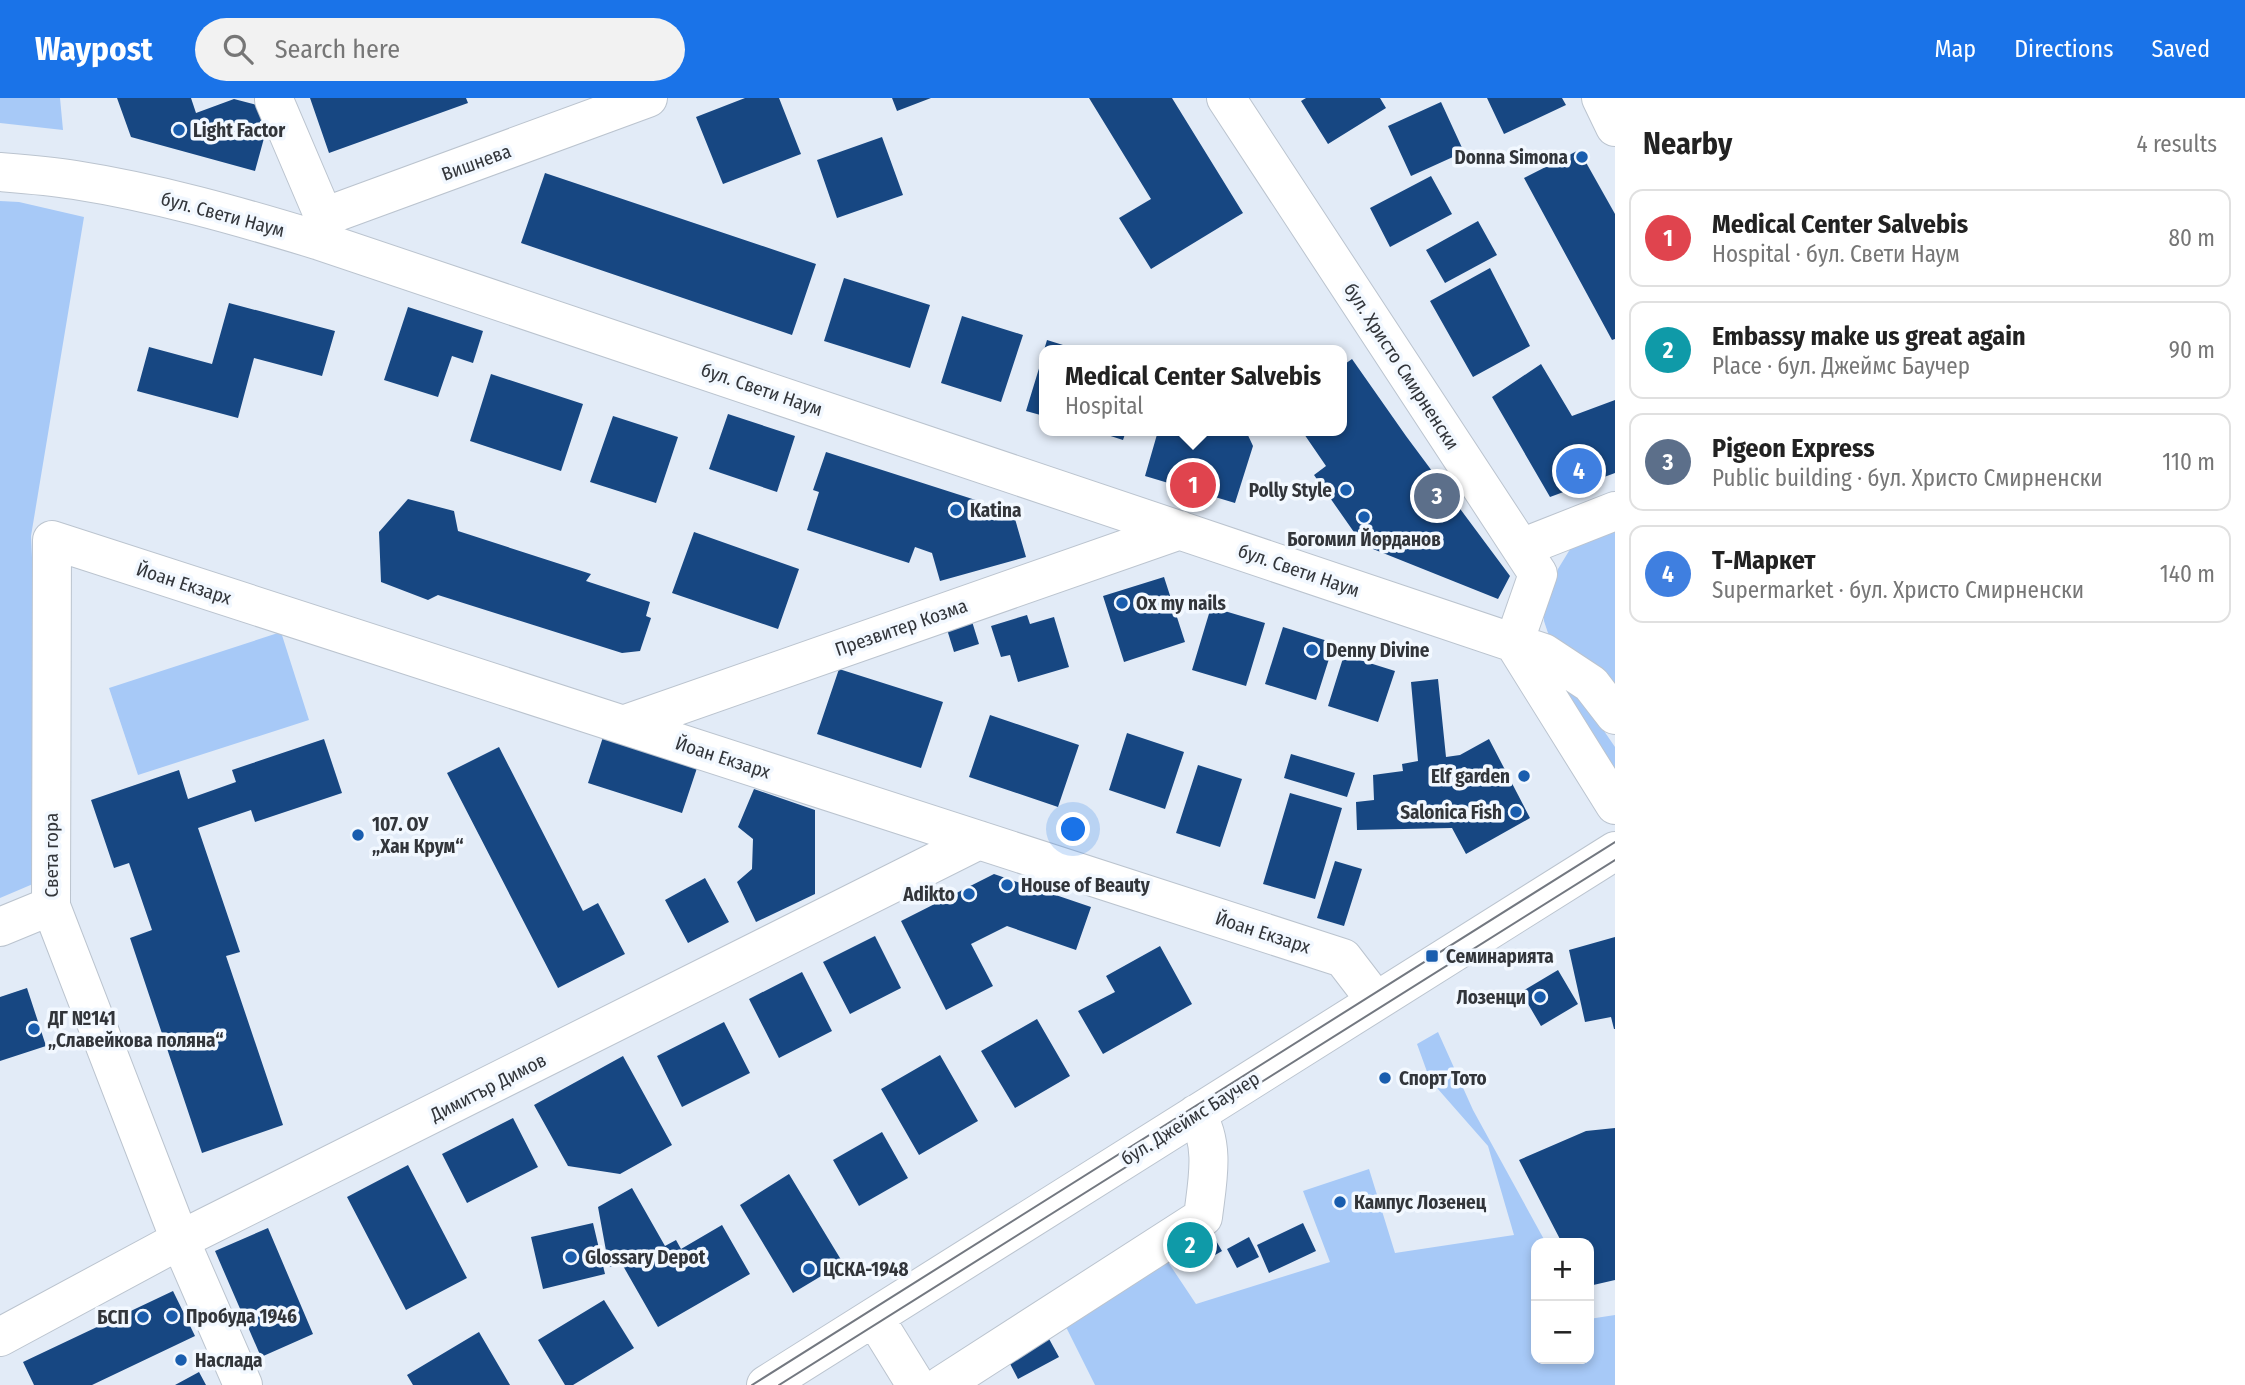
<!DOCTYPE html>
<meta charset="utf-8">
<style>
:root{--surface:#fff;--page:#f2f2f2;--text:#222;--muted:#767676;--line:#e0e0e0;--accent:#1a73e8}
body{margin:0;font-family:"Fira Sans Condensed",sans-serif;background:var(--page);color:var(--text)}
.controls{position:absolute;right:21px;bottom:21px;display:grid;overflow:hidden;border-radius:14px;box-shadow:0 4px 10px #0003}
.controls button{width:63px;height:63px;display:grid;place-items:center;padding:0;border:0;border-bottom:2px solid var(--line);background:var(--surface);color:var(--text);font:35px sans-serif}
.you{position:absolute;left:1074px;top:732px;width:24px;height:24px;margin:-18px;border:5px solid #fff;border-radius:50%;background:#1a73e8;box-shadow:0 0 0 10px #1a73e833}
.badge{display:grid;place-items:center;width:46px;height:46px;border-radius:50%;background:var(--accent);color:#fff;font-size:23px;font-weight:700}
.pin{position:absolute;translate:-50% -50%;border:4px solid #fff;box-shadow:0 2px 7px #0006}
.popup{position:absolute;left:1039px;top:247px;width:308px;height:91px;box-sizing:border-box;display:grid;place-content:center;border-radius:14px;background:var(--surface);filter:drop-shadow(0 2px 5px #0005);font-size:23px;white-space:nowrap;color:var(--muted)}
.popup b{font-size:26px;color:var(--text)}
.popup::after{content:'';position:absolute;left:50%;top:100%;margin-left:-14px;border:14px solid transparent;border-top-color:var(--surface)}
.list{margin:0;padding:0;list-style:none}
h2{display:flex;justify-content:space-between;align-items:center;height:91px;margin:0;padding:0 28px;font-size:30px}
h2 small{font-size:23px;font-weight:400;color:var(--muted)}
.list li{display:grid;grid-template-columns:46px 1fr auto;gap:21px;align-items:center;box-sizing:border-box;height:98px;margin:0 14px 14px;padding:0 14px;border:2px solid var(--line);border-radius:14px}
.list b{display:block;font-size:26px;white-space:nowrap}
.list p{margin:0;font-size:23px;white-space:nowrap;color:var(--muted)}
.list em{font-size:23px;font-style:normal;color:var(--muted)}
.icon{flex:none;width:38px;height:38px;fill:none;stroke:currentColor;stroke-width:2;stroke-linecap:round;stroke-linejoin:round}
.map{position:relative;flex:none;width:1615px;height:1287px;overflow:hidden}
header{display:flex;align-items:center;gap:42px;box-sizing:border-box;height:98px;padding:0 35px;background:var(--accent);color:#fff}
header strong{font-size:33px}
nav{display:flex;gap:38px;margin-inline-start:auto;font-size:24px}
.search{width:490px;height:63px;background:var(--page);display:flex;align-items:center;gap:18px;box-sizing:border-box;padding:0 24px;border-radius:38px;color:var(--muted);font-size:26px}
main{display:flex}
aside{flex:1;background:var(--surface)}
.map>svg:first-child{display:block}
.green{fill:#a7c9f7}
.building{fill:#174782}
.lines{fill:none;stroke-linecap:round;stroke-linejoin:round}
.minor-casing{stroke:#bbc4cf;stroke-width:40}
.minor{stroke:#fff;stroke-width:38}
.tram{stroke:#737880;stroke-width:2}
.poi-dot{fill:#195dae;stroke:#f2f8ff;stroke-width:2.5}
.labels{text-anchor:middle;stroke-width:7;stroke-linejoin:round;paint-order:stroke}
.poi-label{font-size:19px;font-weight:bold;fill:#32353a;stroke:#f2f8ff;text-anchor:start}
.street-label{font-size:19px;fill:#32353a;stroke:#f2f8ff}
</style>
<header>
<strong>Waypost</strong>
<div class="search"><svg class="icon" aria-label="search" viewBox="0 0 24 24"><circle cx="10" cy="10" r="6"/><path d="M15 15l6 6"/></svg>Search here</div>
<nav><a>Map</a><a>Directions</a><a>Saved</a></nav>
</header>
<main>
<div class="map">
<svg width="1615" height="1287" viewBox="0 0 1615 1287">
<rect width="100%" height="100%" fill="#e2ebf7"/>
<!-- green -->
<path class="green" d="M 0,0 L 60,0 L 63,32 L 0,25 Z
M 0,103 L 19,104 L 84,119 L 31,438 L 47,780 L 0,800 Z
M 1615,427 L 1615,588 L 1549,538 L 1544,523 L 1544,514 L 1558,471 L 1572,448 Z
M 281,534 L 309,622 L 138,677 L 109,590 Z
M 1576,592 L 1615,649 L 1615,675 L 1564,600 L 1568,593 Z
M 1438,934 L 1473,1012 L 1546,1145 L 1536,1145 L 1536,1261 L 1589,1261 L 1589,1221 L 1615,1217 L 1615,1287 L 1095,1287 L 1064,1225 L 1164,1158 L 1196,1206 L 1330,1164 L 1303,1093 L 1369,1071 L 1395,1155 L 1514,1137 L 1488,1048 L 1430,982 L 1417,946 Z"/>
<!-- building -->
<path class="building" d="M 117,0 L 191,0 L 196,15 L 234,1 L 272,11 L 255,73 L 131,39 Z
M 310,0 L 466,0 L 468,5 L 329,55 Z
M 745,0 L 779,0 L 801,56 L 723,86 L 696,19 Z
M 892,0 L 931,0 L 897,13 Z
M 1089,0 L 1172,0 L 1243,115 L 1151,171 L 1119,120 L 1151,101 Z
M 1306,0 L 1380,0 L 1386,10 L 1328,46 L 1301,3 Z
M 1487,0 L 1562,0 L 1566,7 L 1504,36 Z
M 1441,4 L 1464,54 L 1411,78 L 1388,28 Z
M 882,39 L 903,97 L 837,120 L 817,62 Z
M 1579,52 L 1615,116 L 1615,241 L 1612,242 L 1524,80 Z
M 545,75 L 816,166 L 792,237 L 521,145 Z
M 1431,78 L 1452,116 L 1390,149 L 1370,110 Z
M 1478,123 L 1497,157 L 1445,185 L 1426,152 Z
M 1490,170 L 1530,248 L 1473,279 L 1430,203 Z
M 844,180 L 930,207 L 910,270 L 824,243 Z
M 229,205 L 335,233 L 322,278 L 254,260 L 238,320 L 137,293 L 149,249 L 212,266 Z
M 408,209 L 483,233 L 473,265 L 452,258 L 438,299 L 384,282 Z
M 962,218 L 1023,237 L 1001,304 L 941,285 Z
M 1047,242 L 1079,252 L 1044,252 Z
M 1044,254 L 1044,318 L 1026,313 Z
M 1352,261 L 1406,338 L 1510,478 L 1498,501 L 1363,447 L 1314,377 L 1326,368 L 1302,333 L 1342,333 L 1342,268 Z
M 1541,266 L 1572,318 L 1615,302 L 1615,375 L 1550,399 L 1492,299 Z
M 491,276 L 583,306 L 561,373 L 470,343 Z
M 728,316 L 795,338 L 777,394 L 709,371 Z
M 613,318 L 678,339 L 656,405 L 590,384 Z
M 1095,333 L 1126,333 L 1123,342 Z
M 1158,333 L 1246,333 L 1253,348 L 1235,405 L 1145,378 Z
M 826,354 L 1013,414 L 1026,459 L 940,483 L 932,455 L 915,449 L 909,465 L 807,432 L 819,394 L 813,392 Z
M 408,401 L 454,413 L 458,433 L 591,476 L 586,483 L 650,504 L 646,518 L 651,520 L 640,553 L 622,555 L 438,497 L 428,502 L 381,484 L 379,434 Z
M 694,434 L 799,471 L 778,531 L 672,495 Z
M 1164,479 L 1185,544 L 1124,564 L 1103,498 Z
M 1211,509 L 1265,525 L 1246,588 L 1192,572 Z
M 970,517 L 979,546 L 954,554 L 945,525 Z
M 1027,517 L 1030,526 L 1054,519 L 1069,569 L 1018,584 L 1010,557 L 1001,559 L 991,528 Z
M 1283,529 L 1334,545 L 1316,602 L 1265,586 Z
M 1344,557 L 1395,573 L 1378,624 L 1328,608 Z
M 839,571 L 943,604 L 921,670 L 817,636 Z
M 1438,581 L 1446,659 L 1460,657 L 1489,641 L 1530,720 L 1466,756 L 1452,730 L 1357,732 L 1356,704 L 1374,702 L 1373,677 L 1403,673 L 1402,666 L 1418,663 L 1411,584 Z
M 990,617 L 1079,647 L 1058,709 L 969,679 Z
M 1127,635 L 1184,654 L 1165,711 L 1109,692 Z
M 604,636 L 698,667 L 682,715 L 588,685 Z
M 324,641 L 342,695 L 255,724 L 251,712 L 198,730 L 240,854 L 226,858 L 283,1027 L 202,1055 L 130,840 L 152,832 L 129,765 L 114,770 L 91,702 L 179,672 L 188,701 L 236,684 L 232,672 Z
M 499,649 L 583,813 L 598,805 L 625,856 L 558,890 L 447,675 Z
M 1291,656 L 1355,675 L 1347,699 L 1284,680 Z
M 1198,667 L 1242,681 L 1220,749 L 1176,735 Z
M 754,691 L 815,712 L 815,796 L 756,824 L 737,784 L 752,771 L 753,741 L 738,729 Z
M 1290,695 L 1342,710 L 1315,801 L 1263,786 Z
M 1335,763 L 1362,771 L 1344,828 L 1317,820 Z
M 994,776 L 1091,809 L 1076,852 L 1007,828 L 971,846 L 993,888 L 946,912 L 901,823 Z
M 705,780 L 729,824 L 688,845 L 665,802 Z
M 875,838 L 901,890 L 850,916 L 823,864 Z
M 1615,839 L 1615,931 L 1614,931 L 1611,919 L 1585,924 L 1569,852 Z
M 1160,848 L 1192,906 L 1103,956 L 1078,913 L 1115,894 L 1106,878 Z
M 1558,872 L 1578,906 L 1541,928 L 1521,894 Z
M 802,874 L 832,933 L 779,960 L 749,901 Z
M 27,890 L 46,948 L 0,963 L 0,899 Z
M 1037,921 L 1070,978 L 1015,1010 L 981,953 Z
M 724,924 L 750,975 L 682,1009 L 657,958 Z
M 940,957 L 978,1023 L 919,1057 L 881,991 Z
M 623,958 L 672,1047 L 620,1076 L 568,1068 L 534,1007 Z
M 513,1020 L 538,1069 L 467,1105 L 442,1056 Z
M 1615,1030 L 1615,1182 L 1589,1188 L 1589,1145 L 1562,1145 L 1519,1062 L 1586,1033 Z
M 882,1034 L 908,1080 L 859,1108 L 833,1062 Z
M 408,1067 L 467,1180 L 406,1212 L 347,1099 Z
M 789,1076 L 843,1165 L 793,1195 L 740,1107 Z
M 632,1090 L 665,1148 L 676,1142 L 681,1151 L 722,1127 L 750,1176 L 658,1229 L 622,1166 L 609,1169 L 598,1109 Z
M 593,1125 L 605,1176 L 543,1191 L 531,1139 Z
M 1303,1125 L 1316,1153 L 1269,1175 L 1257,1147 Z
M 268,1130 L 313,1236 L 261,1259 L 215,1153 Z
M 1211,1134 L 1222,1153 L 1193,1170 L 1182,1151 Z
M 1249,1139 L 1259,1159 L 1237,1170 L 1227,1151 Z
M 173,1193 L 195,1238 L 92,1287 L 34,1287 L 23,1264 Z
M 604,1202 L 634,1250 L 573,1287 L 565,1287 L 538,1242 Z
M 479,1234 L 510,1287 L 413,1287 L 407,1277 Z
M 1048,1239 L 1059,1259 L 1018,1281 L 1007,1260 Z
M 199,1274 L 206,1287 L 175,1287 Z"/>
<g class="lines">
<defs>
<path id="minor" d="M 1226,0 L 1538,476 L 1514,545
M 1601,0 L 1615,29
M 274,2 L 326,124
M 0,74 C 25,76 51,78 75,82 C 158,95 238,118 317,142 L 1544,555 L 1591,586 L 1615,617
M 317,142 L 329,117 L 648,0
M 1521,450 L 1615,413
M 1514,545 L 1615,707
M 623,627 L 1180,432
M 0,829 L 51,808
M 874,1219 L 916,1287
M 0,1239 L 180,1142 L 979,742
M 243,1287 L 180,1142 L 51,808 L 52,442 L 1343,860 L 1376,903
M 766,1287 L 1615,753
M 942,1287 L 1203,1119 C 1207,1085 1216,1046 1196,1016"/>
</defs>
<!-- minor casing -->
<use href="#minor" class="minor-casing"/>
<!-- minor -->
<use href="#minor" class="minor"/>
<!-- tram -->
<path class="tram" d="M 752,1287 L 1615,744
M 779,1287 L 1615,762"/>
</g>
<!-- markers -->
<g class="poi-dot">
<circle cx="179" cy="32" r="7"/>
<circle cx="1582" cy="59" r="7"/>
<circle cx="1346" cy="392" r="7"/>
<circle cx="956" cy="412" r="7"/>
<circle cx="1364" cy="419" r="7"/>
<circle cx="1122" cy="505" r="7"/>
<circle cx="1312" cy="552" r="7"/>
<circle cx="1524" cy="678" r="7"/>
<circle cx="1516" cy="714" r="7"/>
<circle cx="358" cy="737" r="7"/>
<circle cx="1007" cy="787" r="7"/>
<circle cx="969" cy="796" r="7"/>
<rect x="1425" y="851" width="14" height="14" rx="3.5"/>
<circle cx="1540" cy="899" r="7"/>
<circle cx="34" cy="931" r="7"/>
<circle cx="1385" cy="980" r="7"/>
<circle cx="1340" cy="1104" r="7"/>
<circle cx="571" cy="1159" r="7"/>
<circle cx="809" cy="1171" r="7"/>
<circle cx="172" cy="1218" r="7"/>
<circle cx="143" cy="1219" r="7"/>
<circle cx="181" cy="1262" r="7"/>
</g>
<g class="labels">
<!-- poi labels -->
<g class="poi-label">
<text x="193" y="39">Light Factor</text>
<text x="1568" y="66" text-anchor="end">Donna Simona</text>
<text x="1332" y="399" text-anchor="end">Polly Style</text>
<text x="970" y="419">Katina</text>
<text x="1364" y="448" text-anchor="middle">Богомил Йорданов</text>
<text x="1136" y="512">Ox my nails</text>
<text x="1326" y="559">Denny Divine</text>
<text x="1510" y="685" text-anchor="end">Elf garden</text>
<text x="1502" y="721" text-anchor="end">Salonica Fish</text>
<text x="372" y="733">107. ОУ<tspan x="372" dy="22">„Хан Крум“</tspan></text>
<text x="1021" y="794">House of Beauty</text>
<text x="955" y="803" text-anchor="end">Adikto</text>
<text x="1446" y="865">Семинарията</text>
<text x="1526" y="906" text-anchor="end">Лозенци</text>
<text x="48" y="927">ДГ №141<tspan x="48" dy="22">„Славейкова поляна“</tspan></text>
<text x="1399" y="987">Спорт Тото</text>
<text x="1354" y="1111">Кампус Лозенец</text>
<text x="585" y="1166">Glossary Depot</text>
<text x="823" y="1178">ЦСКА-1948</text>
<text x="186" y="1225">Пробуда 1946</text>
<text x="129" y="1226" text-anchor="end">БСП</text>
<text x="195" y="1269">Наслада</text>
</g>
<!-- street labels -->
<g class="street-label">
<text transform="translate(476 64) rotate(-20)" y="7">Вишнева</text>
<text transform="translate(223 116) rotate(15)" y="7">бул. Свети Наум</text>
<text transform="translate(1402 268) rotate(57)" y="7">бул. Христо Смирненски</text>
<text transform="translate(762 291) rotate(19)" y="7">бул. Свети Наум</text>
<text transform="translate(1299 472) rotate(19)" y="7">бул. Свети Наум</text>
<text transform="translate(184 485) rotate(18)" y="7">Йоан Екзарх</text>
<text transform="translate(901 529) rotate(-19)" y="7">Презвитер Козма</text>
<text transform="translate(723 659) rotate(18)" y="7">Йоан Екзарх</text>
<text transform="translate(51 757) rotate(-90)" y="7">Света гора</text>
<text transform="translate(1263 834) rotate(18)" y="7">Йоан Екзарх</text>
<text transform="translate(488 989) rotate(-27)" y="7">Димитър Димов</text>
<text transform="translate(1190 1020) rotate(-32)" y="7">бул. Джеймс Баучер</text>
</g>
</g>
</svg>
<div class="controls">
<button>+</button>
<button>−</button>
</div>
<div class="you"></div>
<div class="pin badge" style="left:1193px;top:387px;background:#e0444e">1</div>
<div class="popup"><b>Medical Center Salvebis</b>Hospital</div>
<div class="pin badge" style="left:1190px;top:1147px;background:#0f9aa8">2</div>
<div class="pin badge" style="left:1437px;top:398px;background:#5c6f8a">3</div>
<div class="pin badge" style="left:1579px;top:373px;background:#3f7fe0">4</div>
</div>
<aside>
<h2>Nearby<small>4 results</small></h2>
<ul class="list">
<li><span class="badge" style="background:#e0444e">1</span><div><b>Medical Center Salvebis</b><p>Hospital · бул. Свети Наум</p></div><em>80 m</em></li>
<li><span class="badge" style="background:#0f9aa8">2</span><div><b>Embassy make us great again</b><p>Place · бул. Джеймс Баучер</p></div><em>90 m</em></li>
<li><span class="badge" style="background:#5c6f8a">3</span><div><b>Pigeon Express</b><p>Public building · бул. Христо Смирненски</p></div><em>110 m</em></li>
<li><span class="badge" style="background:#3f7fe0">4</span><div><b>Т-Маркет</b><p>Supermarket · бул. Христо Смирненски</p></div><em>140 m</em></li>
</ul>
</aside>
</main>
